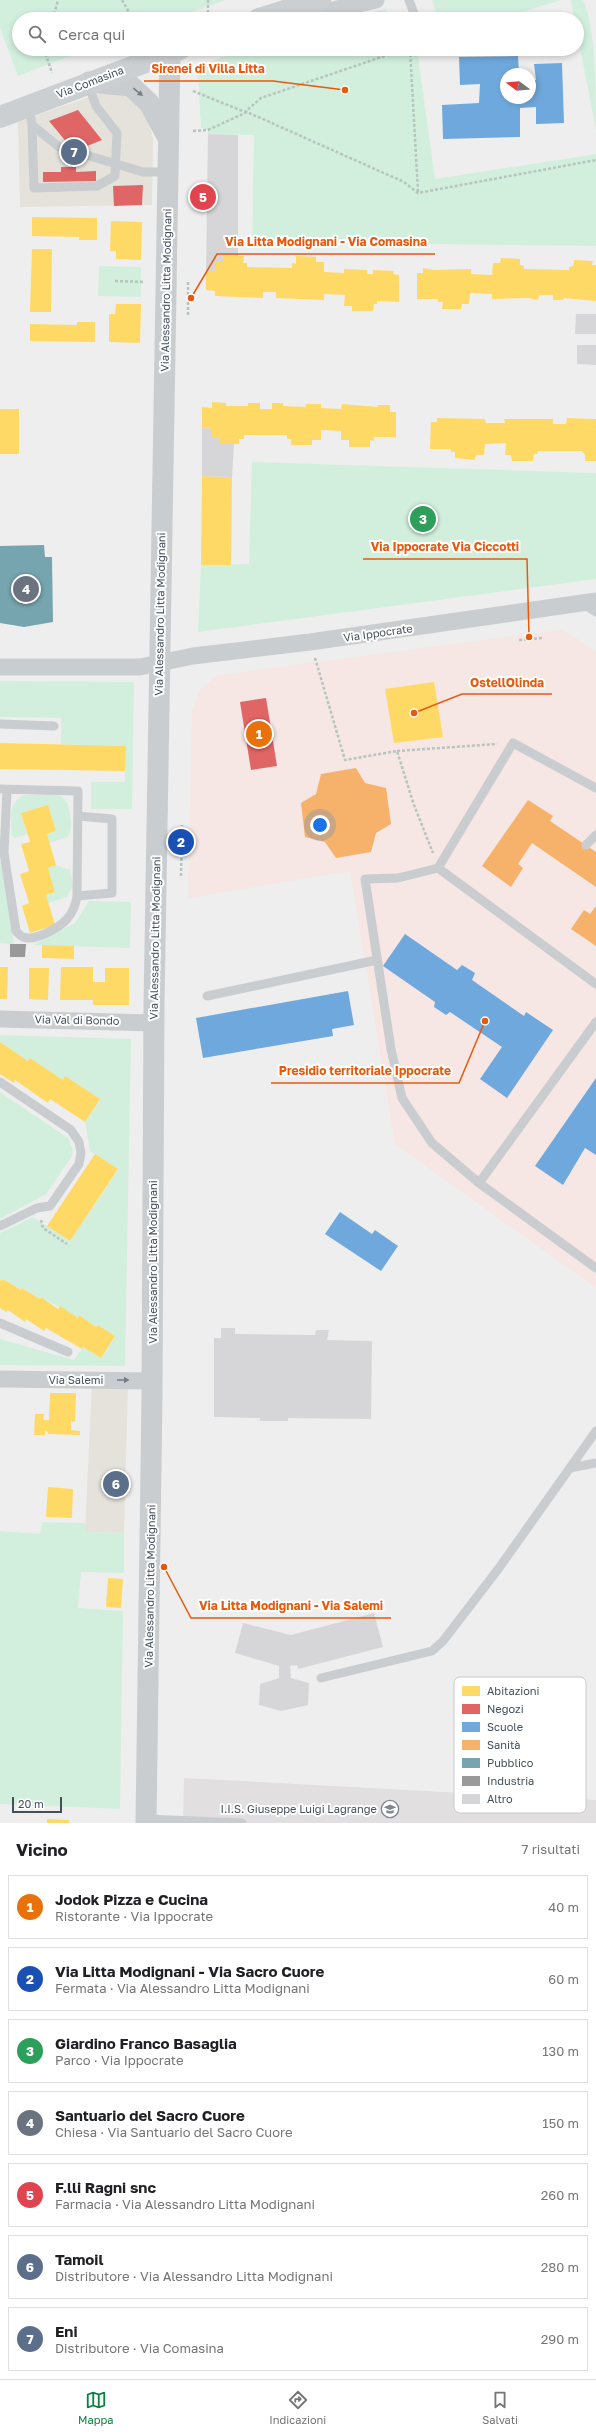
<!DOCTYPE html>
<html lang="it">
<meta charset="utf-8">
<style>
:root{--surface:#fff;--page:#f6f6f6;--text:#202124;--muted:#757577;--line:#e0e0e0;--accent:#0b8043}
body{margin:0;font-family:"Golos Text",sans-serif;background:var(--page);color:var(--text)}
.compass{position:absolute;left:500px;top:68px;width:36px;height:36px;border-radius:50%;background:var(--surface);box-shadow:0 2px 6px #0003;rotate:286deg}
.scale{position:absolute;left:12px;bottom:10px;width:50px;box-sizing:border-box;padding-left:4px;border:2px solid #45505b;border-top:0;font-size:11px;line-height:14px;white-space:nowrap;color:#45505b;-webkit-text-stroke:3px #fff;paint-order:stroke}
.you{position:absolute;left:320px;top:825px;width:14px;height:14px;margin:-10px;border:3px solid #fff;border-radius:50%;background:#1a73e8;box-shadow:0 0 0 6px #1a73e833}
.badge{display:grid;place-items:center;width:26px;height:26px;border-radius:50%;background:var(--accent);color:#fff;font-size:13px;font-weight:700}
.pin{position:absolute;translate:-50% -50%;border:2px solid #fff;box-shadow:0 1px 4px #0006}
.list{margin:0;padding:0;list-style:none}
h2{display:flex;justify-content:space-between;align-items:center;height:52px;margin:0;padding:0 16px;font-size:17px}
h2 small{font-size:13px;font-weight:400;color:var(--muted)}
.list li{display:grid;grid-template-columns:26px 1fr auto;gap:12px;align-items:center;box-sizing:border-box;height:64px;margin:0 8px 8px;padding:0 8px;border:1px solid var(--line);border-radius:0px}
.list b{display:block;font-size:15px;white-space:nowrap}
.list p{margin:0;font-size:13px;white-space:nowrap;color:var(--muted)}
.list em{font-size:13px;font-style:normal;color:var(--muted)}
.icon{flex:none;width:22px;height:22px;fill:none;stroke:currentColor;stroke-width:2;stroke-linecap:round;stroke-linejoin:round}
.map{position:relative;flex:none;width:596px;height:1823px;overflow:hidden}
.search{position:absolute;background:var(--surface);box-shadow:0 2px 6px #0003;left:12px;right:12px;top:12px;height:44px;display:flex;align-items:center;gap:10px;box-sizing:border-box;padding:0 14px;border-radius:22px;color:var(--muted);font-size:15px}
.sheet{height:556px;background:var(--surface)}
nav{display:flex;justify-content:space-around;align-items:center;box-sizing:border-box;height:56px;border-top:1px solid var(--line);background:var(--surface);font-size:11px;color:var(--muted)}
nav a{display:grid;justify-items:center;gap:2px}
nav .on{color:var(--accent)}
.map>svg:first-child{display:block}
.commercial{fill:#e4e2db}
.education{fill:#e1dfe0}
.medical{fill:#f6e6e4}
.green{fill:#d2efdd}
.homes{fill:#ffd966}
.shops{fill:#e06666}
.schools{fill:#6fa8dc}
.health{fill:#f6b26b}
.public{fill:#76a5af}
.industry{fill:#999}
.building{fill:#d6d6d8}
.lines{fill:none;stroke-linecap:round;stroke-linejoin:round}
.path{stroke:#b7c4bf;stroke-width:2.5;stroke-dasharray:3 2;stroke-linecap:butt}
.service{stroke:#cacdcf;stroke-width:9}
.minor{stroke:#cacdcf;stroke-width:17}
.tertiary{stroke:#cacdcf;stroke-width:21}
.secondary{stroke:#cbcfd1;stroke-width:22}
.oneway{fill:#747c84}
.labels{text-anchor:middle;stroke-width:4;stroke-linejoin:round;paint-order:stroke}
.street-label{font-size:11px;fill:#45505b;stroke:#fff}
.poi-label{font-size:11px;fill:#45505b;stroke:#fff;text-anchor:end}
.key{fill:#fff;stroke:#c7cace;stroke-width:1}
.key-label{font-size:11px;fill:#45505b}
.leader{fill:none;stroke:#e8590c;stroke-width:1.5}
.callout-dot{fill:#e8590c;stroke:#fff;stroke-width:1.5}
.callout-label{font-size:12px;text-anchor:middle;font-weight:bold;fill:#e8590c;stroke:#fff;stroke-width:4;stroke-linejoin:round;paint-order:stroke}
</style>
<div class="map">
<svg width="596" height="1823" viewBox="0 0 596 1823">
<rect width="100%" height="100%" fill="#efeeee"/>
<!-- commercial -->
<path class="commercial" d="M 106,91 L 133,95 L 148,118 L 153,139 L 152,205 L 20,207 L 18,122 Z
M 92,1384 L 128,1385 L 124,1533 L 85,1532 Z"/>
<!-- education -->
<path class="education" d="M 184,1778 L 596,1800 L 596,1823 L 183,1823 Z"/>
<!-- medical -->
<path class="medical" d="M 560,630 L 569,633 L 596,651 L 596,1288 L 395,1144 L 350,871 L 188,898 L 192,711 L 199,691 L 218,675 Z"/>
<!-- green -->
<path class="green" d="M 0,0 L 226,0 L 170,19 L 19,19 L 19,49 L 88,49 L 18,76 L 0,28 Z
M 432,0 L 561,0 L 500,19 L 438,19 Z
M 571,0 L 583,0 C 596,24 596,98 596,130 L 577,32 L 577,19 L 574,19 Z
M 386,9 L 389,19 L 347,19 Z
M 243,49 L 397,49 L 400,55 L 417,49 L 435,179 L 596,154 L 596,246 L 252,242 L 254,135 L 208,134 L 208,130 L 201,128 L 198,72 L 200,66 Z
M 99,266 L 141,267 L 141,297 L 98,296 Z
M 252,462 L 596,473 L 596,579 L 198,632 L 201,565 L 249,564 Z
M 0,681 L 134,682 L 132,809 L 91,809 L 91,782 L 125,782 L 125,746 L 61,744 L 61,718 L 0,717 Z
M 24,795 C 45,795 69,787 70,815 C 71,824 72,829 68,837 L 49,843 L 47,834 L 56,831 L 48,805 L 21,813 L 27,834 L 15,838 L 12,836 C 11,820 7,803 24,795 Z
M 0,863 L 1,863 L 14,944 L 0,943 Z
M 56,865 L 70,870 L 73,886 L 67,897 L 48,903 L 46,895 L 55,892 L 48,868 Z
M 89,901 L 131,902 L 130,948 L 33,945 L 75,923 Z
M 0,1035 L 131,1039 L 125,1366 L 0,1365 L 0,1339 L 74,1360 L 83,1347 L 101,1358 L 115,1337 L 98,1325 L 96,1327 L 79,1315 L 78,1318 L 41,1297 L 40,1299 L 23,1288 L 21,1290 L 4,1279 L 0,1280 L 0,1233 L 33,1217 L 70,1241 L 118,1170 L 90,1151 L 85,1122 L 99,1100 L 63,1080 L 30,1058 L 28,1061 L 0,1042 Z
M 0,1092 L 68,1138 L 73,1150 L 72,1156 L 46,1194 L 0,1219 Z
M 42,1522 L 85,1523 L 86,1532 L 124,1533 L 124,1573 L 81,1572 L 78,1608 L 123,1611 L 120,1809 L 0,1804 L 0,1531 L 40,1534 Z"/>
<!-- homes -->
<path class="homes" d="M 32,217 L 97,218 L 97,240 L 79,240 L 79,237 L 32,236 Z
M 111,221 L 142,222 L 141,260 L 116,259 L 116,251 L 110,251 Z
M 32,249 L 52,249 L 51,312 L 30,312 Z
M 223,256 L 244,256 L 243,263 L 247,263 L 247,267 L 292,268 L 292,263 L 296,264 L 296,256 L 316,257 L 316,262 L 324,262 L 324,272 L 344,273 L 344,269 L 367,270 L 367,274 L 373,274 L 373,270 L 394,271 L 393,274 L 399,275 L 399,302 L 377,301 L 377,304 L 374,304 L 373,311 L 352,311 L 352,306 L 344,306 L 345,295 L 324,294 L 324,300 L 276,298 L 276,292 L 263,292 L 263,298 L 215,296 L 215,291 L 206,290 L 206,272 L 216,272 L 216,262 L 223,262 Z
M 501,258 L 520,259 L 520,265 L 524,266 L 524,269 L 569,270 L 569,267 L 573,266 L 574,260 L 593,261 L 592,265 L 596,265 L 596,301 L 564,298 L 563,300 L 553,300 L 553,295 L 539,295 L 538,300 L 528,298 L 492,299 L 492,294 L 470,293 L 469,304 L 462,304 L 461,309 L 442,309 L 443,302 L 438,302 L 438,299 L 417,299 L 417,273 L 423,273 L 423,268 L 434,270 L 471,269 L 471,274 L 492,275 L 493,263 L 500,263 Z
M 116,304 L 141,304 L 140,343 L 109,342 L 109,314 L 115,314 Z
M 77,322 L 95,322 L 95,342 L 30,341 L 30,324 L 77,325 Z
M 212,402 L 226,403 L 226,406 L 248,406 L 248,403 L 260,403 L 260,409 L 272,409 L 272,403 L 283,403 L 283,406 L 306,407 L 306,404 L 321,404 L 321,408 L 341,409 L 342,404 L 378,407 L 378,405 L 390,405 L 390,412 L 396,412 L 396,437 L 374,437 L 374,441 L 370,440 L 370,447 L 349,447 L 349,440 L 341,440 L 341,431 L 321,430 L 321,440 L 312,440 L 312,445 L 291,445 L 291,439 L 287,439 L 287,435 L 244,435 L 244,439 L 239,439 L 239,444 L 220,444 L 220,438 L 212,438 L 212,429 L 202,428 L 202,407 L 212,408 Z
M 0,409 L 19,409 L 19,454 L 0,454 Z
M 437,418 L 485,419 L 486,423 L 505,423 L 504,419 L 553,419 L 553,424 L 566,424 L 567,418 L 596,419 L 596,461 L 585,461 L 585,455 L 582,451 L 538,451 L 537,454 L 534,454 L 533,461 L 512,461 L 511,455 L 505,455 L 506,443 L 485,444 L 484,455 L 476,455 L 475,460 L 455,458 L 455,452 L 451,452 L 451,449 L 430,449 L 431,422 L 437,422 Z
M 202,476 L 232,477 L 231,565 L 201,565 Z
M 434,682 L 443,737 L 394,743 L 385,689 Z
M 0,743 L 126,746 L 125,771 L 0,769 Z
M 48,805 L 56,831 L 47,834 L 56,865 L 48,868 L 55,892 L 46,895 L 55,925 L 30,933 L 22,906 L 29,903 L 20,874 L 29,871 L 21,844 L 30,842 L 21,813 Z
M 42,945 L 74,946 L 74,959 L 42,958 Z
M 0,967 L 8,967 L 7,999 L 0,999 Z
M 61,967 L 93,967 L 93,982 L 105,982 L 105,968 L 129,968 L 129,1005 L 93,1005 L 93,1000 L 60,1000 Z
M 29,968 L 49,968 L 48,1000 L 29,999 Z
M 0,1042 L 28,1061 L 30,1058 L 63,1080 L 65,1076 L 100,1099 L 85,1122 L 50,1099 L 48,1103 L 15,1080 L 14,1083 L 0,1074 Z
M 95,1154 L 118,1169 L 70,1241 L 47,1226 Z
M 3,1279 L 21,1290 L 22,1288 L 40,1299 L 41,1297 L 58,1309 L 60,1306 L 78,1318 L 79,1315 L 96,1327 L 98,1325 L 115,1336 L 101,1358 L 83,1347 L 82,1349 L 46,1328 L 44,1331 L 26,1319 L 25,1322 L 8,1310 L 6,1312 L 0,1308 L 0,1280 L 2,1281 Z
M 50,1393 L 76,1393 L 75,1422 L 71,1421 L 71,1430 L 80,1431 L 80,1435 L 48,1434 L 48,1432 L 45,1431 L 45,1435 L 34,1435 L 35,1414 L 44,1414 L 43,1420 L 49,1420 Z
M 48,1487 L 73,1489 L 72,1518 L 46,1517 Z
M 108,1578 L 123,1579 L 121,1608 L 106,1607 Z
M 47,1819 L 69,1820 L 69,1823 L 47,1823 Z"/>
<!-- shops -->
<path class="shops" d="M 78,110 L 102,140 L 87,146 L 80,162 L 63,155 L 68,144 L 49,121 Z
M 61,167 L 76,167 L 76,172 L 96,171 L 96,181 L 43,182 L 43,172 L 61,172 Z
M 143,185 L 142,205 L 114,206 L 113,186 Z
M 266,698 L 277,766 L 251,770 L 240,702 Z"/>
<!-- schools -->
<path class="schools" d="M 518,56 L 519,74 L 506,74 L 506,98 L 530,98 L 530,81 L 536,80 L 534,64 L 562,63 L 564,123 L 536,124 L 536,107 L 520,108 L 520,137 L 443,139 L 442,105 L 479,103 L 480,84 L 460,85 L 459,57 Z
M 405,934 L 457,970 L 462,965 L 475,973 L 472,980 L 524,1016 L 526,1012 L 553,1030 L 507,1098 L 480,1079 L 502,1047 L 450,1012 L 446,1015 L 434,1007 L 435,1002 L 383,966 Z
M 348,991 L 354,1025 L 332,1029 L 333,1036 L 203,1058 L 196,1018 Z
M 596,1078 L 596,1155 L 585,1148 L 563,1185 L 535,1166 Z
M 340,1212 L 372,1234 L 375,1230 L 398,1246 L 381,1271 L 325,1234 Z"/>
<!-- health -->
<path class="health" d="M 356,768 L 365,783 L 386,788 L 391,824 L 376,833 L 371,852 L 336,858 L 325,842 L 305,837 L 301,803 L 316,794 L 321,774 Z
M 528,800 L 553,816 L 550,821 L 596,852 L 596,887 L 532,843 L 518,864 L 523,868 L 511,887 L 482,866 Z
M 596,906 L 596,946 L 571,929 L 584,910 L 590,914 Z"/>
<!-- public -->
<path class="public" d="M 44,545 L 45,557 L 52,557 L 53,622 L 24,627 L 0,623 L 0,546 Z"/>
<!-- industry -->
<path class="industry" d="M 10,944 L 26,944 L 25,957 L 10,957 Z"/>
<!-- building -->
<path class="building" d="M 208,134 L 238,135 L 238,256 L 223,256 L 223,262 L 216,262 L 216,272 L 206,272 Z
M 576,314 L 596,314 L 596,334 L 575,334 Z
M 577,345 L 596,345 L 596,365 L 577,364 Z
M 202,428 L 212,429 L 212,438 L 220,438 L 220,444 L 234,444 L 232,477 L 202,476 Z
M 221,1328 L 235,1328 L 235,1334 L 315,1335 L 316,1330 L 329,1330 L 327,1340 L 372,1341 L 371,1419 L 288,1418 L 288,1421 L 260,1421 L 260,1418 L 214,1417 L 214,1338 L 221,1338 Z
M 374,1613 L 383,1647 L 298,1669 L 297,1665 L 290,1666 L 291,1678 L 309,1683 L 308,1705 L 281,1711 L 259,1705 L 260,1684 L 279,1678 L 279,1666 L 235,1653 L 243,1623 L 291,1635 Z"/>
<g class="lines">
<!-- path -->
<path class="path" d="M 122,0 L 133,19
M 208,0 L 208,14
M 53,19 L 58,0
M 44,49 L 52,73
M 410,49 L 418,192
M 193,91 L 245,112 L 261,98 L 405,49
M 193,131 L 208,130 L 247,112 L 404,182 L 418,193 L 596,160
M 115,281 L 145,282
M 188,315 L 188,282
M 519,640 L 542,638
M 315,658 L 345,760 L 397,751 L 414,805 L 433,853
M 397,751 L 497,744
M 181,876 L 182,825
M 41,1220 L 43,1228 L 67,1244"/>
<!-- service -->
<path class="service" d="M 409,0 L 416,19
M 29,106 L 32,125 L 34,188 L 97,186 L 115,176 L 117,133 L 96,106 L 88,84
M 32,125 L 59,147 L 66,149
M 83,154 L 143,172 L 168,172
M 583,604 L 596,612
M 0,724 L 54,726
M 596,788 L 513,743 L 438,868 L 398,878 L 365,879 L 391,1049 L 402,1098 L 432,1143 L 479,1183 L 596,1268
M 0,789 L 78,791 L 77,896 C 76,904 73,912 67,919 C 60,927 35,942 23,937 C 20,936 18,933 16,931 L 4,853 L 7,790
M 586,845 L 596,835
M 438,868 L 596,984
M 77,896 L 112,893 L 112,819 L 78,816
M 207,996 L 377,960
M 0,1082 L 71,1130 L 79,1142 L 81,1153 L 79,1164 L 50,1206 L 37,1208 L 0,1226
M 479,1183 L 596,1022
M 0,1323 L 68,1352
M 570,1468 L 596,1463
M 321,1678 L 432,1651 L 443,1641 L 499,1568 L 596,1431
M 146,1819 L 242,1823"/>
<!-- minor -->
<path class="minor" d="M 293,15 L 324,12 L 376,0
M 0,667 L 140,667 L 193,656 L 310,642 L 596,601
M 0,1019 L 154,1023
M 0,1379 L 152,1381"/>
<!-- tertiary -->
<path class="tertiary" d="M 89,82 L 131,86 L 149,103 L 168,138
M 146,1823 L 152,1396 L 154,1005 L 170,53"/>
<!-- secondary -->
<path class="secondary" d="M 259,19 L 320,0
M 0,117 L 180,49"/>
</g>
<!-- one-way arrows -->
<defs><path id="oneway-solid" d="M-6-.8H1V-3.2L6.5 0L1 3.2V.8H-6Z"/></defs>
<g class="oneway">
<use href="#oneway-solid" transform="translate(138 92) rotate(39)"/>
<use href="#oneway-solid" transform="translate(123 1380)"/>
</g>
<!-- icons -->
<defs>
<symbol id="school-ring" viewBox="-11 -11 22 22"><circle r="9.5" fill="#fff" stroke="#80878e" stroke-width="1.5"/><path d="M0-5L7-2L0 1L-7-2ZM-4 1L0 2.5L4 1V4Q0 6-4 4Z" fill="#80878e"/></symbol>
</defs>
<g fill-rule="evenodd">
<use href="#school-ring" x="380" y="1799" width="20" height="20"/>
</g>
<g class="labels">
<!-- street labels -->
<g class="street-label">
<text transform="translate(90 82) rotate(-21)" y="4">Via Comasina</text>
<text transform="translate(166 290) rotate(-89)" y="4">Via Alessandro Litta Modignani</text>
<text transform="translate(160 614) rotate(-89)" y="4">Via Alessandro Litta Modignani</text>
<text transform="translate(378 633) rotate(-8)" y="4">Via Ippocrate</text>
<text transform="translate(155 938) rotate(-89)" y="4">Via Alessandro Litta Modignani</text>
<text transform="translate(77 1020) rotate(1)" y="4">Via Val di Bondo</text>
<text transform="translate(153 1262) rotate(-90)" y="4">Via Alessandro Litta Modignani</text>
<text x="76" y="1384">Via Salemi</text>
<text transform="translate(150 1586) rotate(-89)" y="4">Via Alessandro Litta Modignani</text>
</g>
<!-- poi labels -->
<g class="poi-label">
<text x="377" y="1813">I.I.S. Giuseppe Luigi Lagrange</text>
</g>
</g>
<!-- legend -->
<rect x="454" y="1677" width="132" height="136" rx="6" class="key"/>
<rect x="462" y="1686" width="18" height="10" fill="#ffd966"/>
<rect x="462" y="1704" width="18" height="10" fill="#e06666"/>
<rect x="462" y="1722" width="18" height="10" fill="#6fa8dc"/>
<rect x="462" y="1740" width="18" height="10" fill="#f6b26b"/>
<rect x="462" y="1758" width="18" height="10" fill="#76a5af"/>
<rect x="462" y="1776" width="18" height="10" fill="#999"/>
<rect x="462" y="1794" width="18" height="10" fill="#d6d6d8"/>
<g class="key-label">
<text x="487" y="1695">Abitazioni</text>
<text x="487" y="1713">Negozi</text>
<text x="487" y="1731">Scuole</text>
<text x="487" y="1749">Sanità</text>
<text x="487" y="1767">Pubblico</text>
<text x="487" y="1785">Industria</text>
<text x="487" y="1803">Altro</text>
</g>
<!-- callouts -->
<path class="leader" d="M345 90L273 81H144M191 298L217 254H435M529 637L527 559H363M414 713L462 694H552M485 1021L459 1083H271M164 1567L191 1618H391"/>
<g class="callout-dot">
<circle cx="345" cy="90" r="4"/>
<circle cx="191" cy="298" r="4"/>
<circle cx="529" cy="637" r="4"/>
<circle cx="414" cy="713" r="4"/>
<circle cx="485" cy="1021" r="4"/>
<circle cx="164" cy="1567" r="4"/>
</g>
<g class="callout-label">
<text x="208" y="73">Sirenei di Villa Litta</text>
<text x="326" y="246">Via Litta Modignani - Via Comasina</text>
<text x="445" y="551">Via Ippocrate Via Ciccotti</text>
<text x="507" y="687">OstellOlinda</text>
<text x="365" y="1075">Presidio territoriale Ippocrate</text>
<text x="291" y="1610">Via Litta Modignani - Via Salemi</text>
</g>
</svg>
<svg class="compass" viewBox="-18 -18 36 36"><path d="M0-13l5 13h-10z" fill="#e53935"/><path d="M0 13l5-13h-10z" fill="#757577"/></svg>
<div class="scale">20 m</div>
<div class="you"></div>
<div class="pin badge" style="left:259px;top:734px;background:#e8710a">1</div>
<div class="pin badge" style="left:181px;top:842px;background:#1a4fb4">2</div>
<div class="pin badge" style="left:423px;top:519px;background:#2e9e5b">3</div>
<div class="pin badge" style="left:26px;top:589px;background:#6b7280">4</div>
<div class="pin badge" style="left:203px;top:197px;background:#e0444e">5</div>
<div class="pin badge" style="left:116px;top:1484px;background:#5c6f8a">6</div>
<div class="pin badge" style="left:74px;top:152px;background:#5c6f8a">7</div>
<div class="search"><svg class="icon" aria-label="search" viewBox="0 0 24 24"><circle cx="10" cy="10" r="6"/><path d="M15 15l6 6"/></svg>Cerca qui</div>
</div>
<section class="sheet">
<h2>Vicino<small>7 risultati</small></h2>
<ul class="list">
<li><span class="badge" style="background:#e8710a">1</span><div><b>Jodok Pizza e Cucina</b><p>Ristorante · Via Ippocrate</p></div><em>40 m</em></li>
<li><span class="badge" style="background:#1a4fb4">2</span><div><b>Via Litta Modignani - Via Sacro Cuore</b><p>Fermata · Via Alessandro Litta Modignani</p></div><em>60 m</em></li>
<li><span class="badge" style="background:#2e9e5b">3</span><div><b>Giardino Franco Basaglia</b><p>Parco · Via Ippocrate</p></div><em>130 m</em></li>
<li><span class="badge" style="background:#6b7280">4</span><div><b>Santuario del Sacro Cuore</b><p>Chiesa · Via Santuario del Sacro Cuore</p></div><em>150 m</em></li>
<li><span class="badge" style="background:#e0444e">5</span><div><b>F.lli Ragni snc</b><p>Farmacia · Via Alessandro Litta Modignani</p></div><em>260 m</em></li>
<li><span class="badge" style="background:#5c6f8a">6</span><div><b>Tamoil</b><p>Distributore · Via Alessandro Litta Modignani</p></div><em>280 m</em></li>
<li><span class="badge" style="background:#5c6f8a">7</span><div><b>Eni</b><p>Distributore · Via Comasina</p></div><em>290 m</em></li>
</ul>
</section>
<nav>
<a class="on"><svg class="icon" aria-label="map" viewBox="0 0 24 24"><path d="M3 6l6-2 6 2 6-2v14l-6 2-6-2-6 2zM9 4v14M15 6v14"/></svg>Mappa</a>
<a><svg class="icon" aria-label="directions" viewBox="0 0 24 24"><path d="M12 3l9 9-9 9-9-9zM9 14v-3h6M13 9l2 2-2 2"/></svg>Indicazioni</a>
<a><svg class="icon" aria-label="saved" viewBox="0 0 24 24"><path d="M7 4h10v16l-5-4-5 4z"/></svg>Salvati</a>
</nav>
